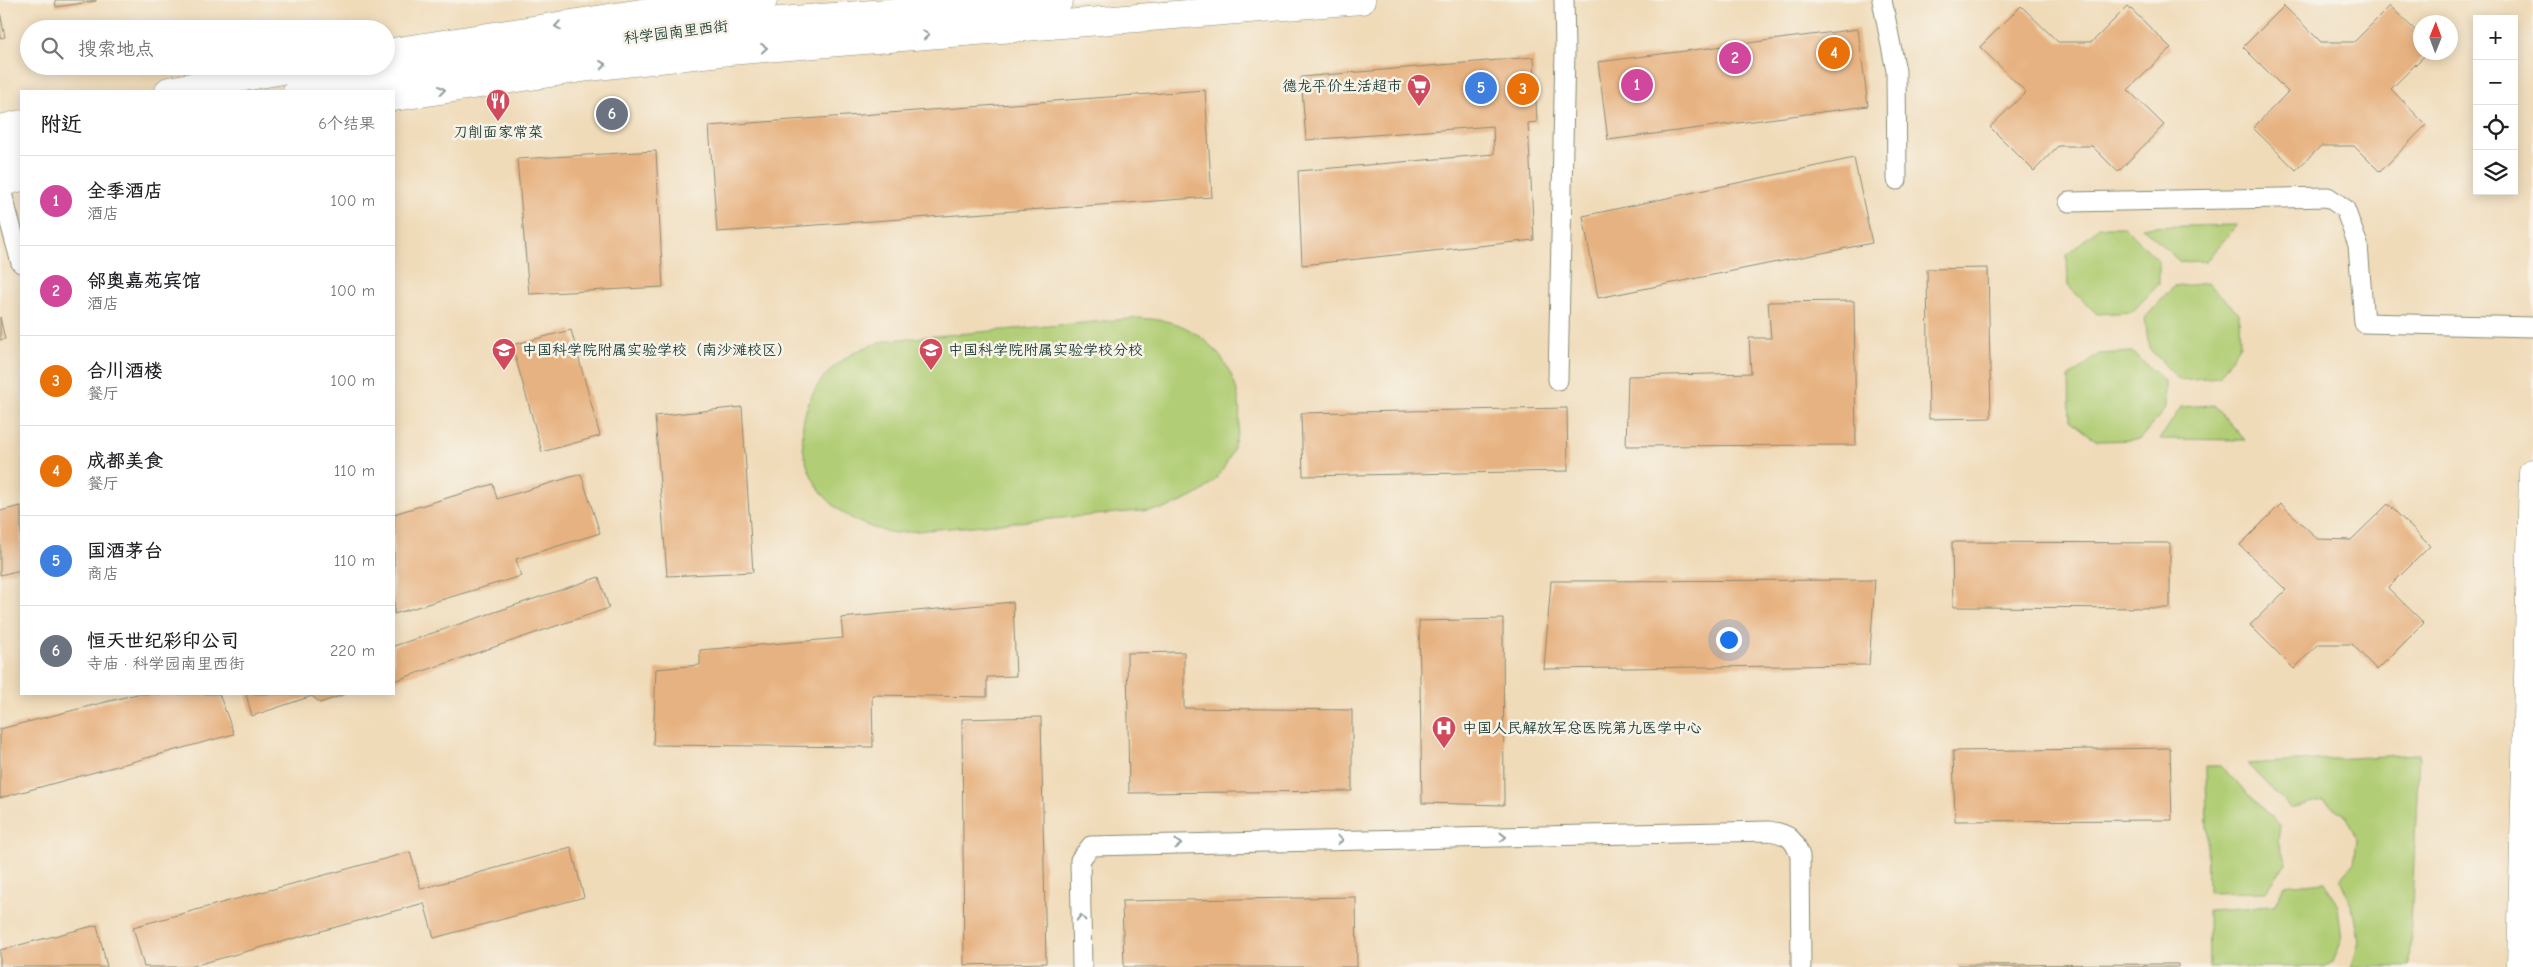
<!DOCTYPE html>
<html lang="zh">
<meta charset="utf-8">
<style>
:root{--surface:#fff;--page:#f2f2f2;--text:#202124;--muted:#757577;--line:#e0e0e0;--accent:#7c3aed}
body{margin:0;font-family:"Comic Neue","LXGW WenKai TC",sans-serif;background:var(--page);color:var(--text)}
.controls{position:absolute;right:15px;top:15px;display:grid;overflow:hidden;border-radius:0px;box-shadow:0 2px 12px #0003}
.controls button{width:45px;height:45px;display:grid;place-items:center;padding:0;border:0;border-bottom:1px solid var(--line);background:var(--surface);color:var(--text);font:25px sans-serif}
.compass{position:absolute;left:2413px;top:15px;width:45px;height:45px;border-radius:50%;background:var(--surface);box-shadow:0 2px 12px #0003;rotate:1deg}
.you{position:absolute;left:1728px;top:639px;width:18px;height:18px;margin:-12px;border:4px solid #fff;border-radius:50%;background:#1a73e8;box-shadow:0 0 0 8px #1a73e833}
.badge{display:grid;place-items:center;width:32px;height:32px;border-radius:50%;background:var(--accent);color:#fff;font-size:16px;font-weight:700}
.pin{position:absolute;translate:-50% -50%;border:2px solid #fff;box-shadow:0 1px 5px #0006}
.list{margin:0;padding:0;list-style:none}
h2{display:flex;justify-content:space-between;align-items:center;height:65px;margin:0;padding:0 20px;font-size:21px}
h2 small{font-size:16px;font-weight:400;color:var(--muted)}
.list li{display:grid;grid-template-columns:32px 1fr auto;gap:15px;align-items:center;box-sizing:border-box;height:90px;padding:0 20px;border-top:1px solid var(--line)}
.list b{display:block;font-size:19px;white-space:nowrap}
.list p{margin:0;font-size:16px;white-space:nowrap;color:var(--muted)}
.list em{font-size:16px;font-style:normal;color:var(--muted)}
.icon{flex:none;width:28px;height:28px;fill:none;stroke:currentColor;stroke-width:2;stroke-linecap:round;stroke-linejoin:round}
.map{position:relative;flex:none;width:2533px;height:967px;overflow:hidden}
.search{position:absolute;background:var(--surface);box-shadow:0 2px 12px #0003;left:20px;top:20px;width:375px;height:55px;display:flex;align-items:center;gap:12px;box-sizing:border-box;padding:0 18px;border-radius:28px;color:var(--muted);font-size:19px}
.panel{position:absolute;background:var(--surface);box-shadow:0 2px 12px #0003;left:20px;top:90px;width:375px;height:605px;border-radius:0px}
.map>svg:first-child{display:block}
.green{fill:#b1cd74;stroke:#688554}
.building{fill:#e7b281}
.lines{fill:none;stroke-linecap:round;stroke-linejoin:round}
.service-casing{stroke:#888c76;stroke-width:21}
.minor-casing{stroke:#888c76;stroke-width:29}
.tertiary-casing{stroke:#888c76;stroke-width:29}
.service{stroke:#fff;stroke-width:19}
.minor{stroke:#fff;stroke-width:28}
.tertiary{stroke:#fff;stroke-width:28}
.oneway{stroke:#8f9e9a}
.labels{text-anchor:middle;stroke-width:5;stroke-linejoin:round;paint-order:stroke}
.street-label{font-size:15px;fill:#1f3d34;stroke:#f7f3e8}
.poi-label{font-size:15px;fill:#1f3d34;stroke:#f7f3e8;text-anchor:start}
</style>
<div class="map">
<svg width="2533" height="967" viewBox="0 0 2533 967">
<rect width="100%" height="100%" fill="#f7f3e8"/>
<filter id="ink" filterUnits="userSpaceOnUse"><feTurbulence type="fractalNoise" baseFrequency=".02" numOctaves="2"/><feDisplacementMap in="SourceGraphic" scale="10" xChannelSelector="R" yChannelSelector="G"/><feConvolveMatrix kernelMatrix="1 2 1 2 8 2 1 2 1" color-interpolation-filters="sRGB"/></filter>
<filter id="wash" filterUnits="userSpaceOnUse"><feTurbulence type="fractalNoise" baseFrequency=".0096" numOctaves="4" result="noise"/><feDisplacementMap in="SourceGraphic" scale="20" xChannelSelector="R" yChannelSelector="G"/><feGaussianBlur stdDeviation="1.12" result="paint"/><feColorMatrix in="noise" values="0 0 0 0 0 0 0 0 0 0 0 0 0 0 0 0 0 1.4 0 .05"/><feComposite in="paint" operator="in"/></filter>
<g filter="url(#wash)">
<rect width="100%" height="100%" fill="#f0dbb9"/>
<!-- green -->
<path class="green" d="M 2237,225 L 2206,261 L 2180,262 L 2142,227 Z
M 2099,227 L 2125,227 L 2159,261 L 2159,284 L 2132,312 L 2097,314 L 2068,286 L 2067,255 Z
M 2208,283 L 2239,313 L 2240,345 L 2219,377 L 2179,380 L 2149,348 L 2145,318 L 2173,287 Z
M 1139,318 C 1152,319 1165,320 1177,324 C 1224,342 1251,394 1235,442 C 1230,460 1219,479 1204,490 C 1191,499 1178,504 1163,509 L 894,533 C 775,513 770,365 890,340 Z
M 2132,352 L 2165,381 L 2165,409 L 2139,440 L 2097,441 L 2070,420 L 2069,378 L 2099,354 Z
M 2214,405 L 2245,440 L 2160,439 L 2181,407 Z
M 2419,754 L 2409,967 L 2351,967 L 2359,942 L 2355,915 L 2340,879 L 2354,863 L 2357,840 L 2346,815 L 2323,800 L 2290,808 L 2247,764 Z
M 2206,766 L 2220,766 L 2280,825 L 2278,841 L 2286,863 L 2265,892 L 2208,893 Z
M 2325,882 L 2338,907 L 2342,940 L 2333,962 L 2323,967 L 2209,967 L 2208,910 L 2274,906 L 2284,886 Z"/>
<g id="blocks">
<!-- building -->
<path class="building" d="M 55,0 L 96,0 L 96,1 L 56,7 Z
M 2021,6 L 2058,42 L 2092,42 L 2128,6 L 2171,48 L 2128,90 L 2164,125 L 2118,172 L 2092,146 L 2058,146 L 2034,171 L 1990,127 L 2026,92 L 1980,47 Z
M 2284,6 L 2321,42 L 2354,42 L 2390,6 L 2420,35 L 2420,52 L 2428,52 L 2391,89 L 2426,125 L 2380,172 L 2354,146 L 2321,146 L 2296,170 L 2253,128 L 2288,92 L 2243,47 Z
M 0,12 L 5,37 L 0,38 Z
M 1858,29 L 1868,106 L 1608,140 L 1598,62 Z
M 1534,57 L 1537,122 L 1528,123 L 1534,240 L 1302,265 L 1298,171 L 1494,154 L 1493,126 L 1306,140 L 1301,77 Z
M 1205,90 L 1212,197 L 717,232 L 709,126 Z
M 656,151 L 663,287 L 529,294 L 517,159 Z
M 1854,158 L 1872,243 L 1598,298 L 1583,216 Z
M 1988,268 L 1991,418 L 1929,419 L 1927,269 Z
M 1854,301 L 1856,445 L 1626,446 L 1628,376 L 1751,373 L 1749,338 L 1771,338 L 1768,302 Z
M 0,317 L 5,339 L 0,340 Z
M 571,330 L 600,436 L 542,452 L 512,345 Z
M 742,407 L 753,572 L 667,576 L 655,416 Z
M 1567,408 L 1568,471 L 1303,476 L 1301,413 Z
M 581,474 L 600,533 L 516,559 L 521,576 L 394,614 L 394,514 L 493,484 L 497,499 Z
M 2281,504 L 2318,539 L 2351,540 L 2388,504 L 2430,546 L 2388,588 L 2424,623 L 2377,670 L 2352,644 L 2318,644 L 2294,669 L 2250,625 L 2286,590 L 2240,545 Z
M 21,506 L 21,570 L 0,575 L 0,511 Z
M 1952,542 L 2170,543 L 2170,608 L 1953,607 Z
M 599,577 L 609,608 L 394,681 L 394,646 Z
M 1875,580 L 1869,665 L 1544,669 L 1551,581 Z
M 1013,602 L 1016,676 L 987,677 L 987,697 L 872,695 L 873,747 L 653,745 L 656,669 L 700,665 L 700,650 L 843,638 L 841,618 Z
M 1503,619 L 1504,805 L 1422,803 L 1419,621 Z
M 1184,652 L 1184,708 L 1352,710 L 1352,791 L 1129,793 L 1127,653 Z
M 137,694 L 219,694 L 234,734 L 0,798 L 0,729 Z
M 246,694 L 345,694 L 320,703 L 312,696 L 252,716 Z
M 1041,717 L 1046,963 L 964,965 L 962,719 Z
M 2170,748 L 2172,820 L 1955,821 L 1953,751 Z
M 571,847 L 584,897 L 434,938 L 424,903 L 189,967 L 144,967 L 133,927 L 410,852 L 421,889 Z
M 1356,897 L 1357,967 L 1124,967 L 1122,901 Z
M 97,925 L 107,967 L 0,967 L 0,950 Z
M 2178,964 L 2178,967 L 1957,967 L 1957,965 Z"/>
</g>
</g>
<g filter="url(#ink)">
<use href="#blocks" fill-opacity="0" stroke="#888c76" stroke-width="1"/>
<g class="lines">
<defs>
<path id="service" d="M 1882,0 L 1896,71 L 1897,180
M 0,186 L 21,263
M 2069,202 L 2328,197 L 2345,209 L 2358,245 L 2364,323 L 2533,327
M 1558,380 L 1565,50 L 1564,0
M 1082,967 L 1080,860 L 1091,846 L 1769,831 C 1788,834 1794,838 1800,856 L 1801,967"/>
<path id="minor" d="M 386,53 L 680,7 L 763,0
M 169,91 L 304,66
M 394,97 L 589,67 L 729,51 L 1361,0
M 0,129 L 21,124
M 0,183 L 21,177
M 2521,967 L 2533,473"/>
<path id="tertiary" d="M 297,91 L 616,40 L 725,25 L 1059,0
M 0,156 L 21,151"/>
</defs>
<!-- service casing -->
<use href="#service" class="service-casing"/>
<!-- minor casing -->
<use href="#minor" class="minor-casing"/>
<!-- tertiary casing -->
<use href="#tertiary" class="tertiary-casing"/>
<!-- service -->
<use href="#service" class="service"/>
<!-- minor -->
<use href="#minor" class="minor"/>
<!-- tertiary -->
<use href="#tertiary" class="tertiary"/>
</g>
<!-- one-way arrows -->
<defs><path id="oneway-chevron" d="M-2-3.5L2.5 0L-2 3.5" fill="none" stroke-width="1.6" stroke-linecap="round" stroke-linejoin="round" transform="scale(1.25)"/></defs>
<g class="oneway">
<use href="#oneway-chevron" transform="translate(558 26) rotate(171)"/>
<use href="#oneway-chevron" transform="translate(926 35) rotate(-5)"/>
<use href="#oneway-chevron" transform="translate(764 48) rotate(-5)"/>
<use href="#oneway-chevron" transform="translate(603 65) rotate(-6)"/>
<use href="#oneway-chevron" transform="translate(442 90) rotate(-8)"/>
<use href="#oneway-chevron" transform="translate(1503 837) rotate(-1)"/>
<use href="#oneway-chevron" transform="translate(1340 840) rotate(-1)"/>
<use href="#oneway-chevron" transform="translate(1178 844) rotate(-1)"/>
<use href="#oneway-chevron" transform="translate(1081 918) rotate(-91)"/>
</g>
</g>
<!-- icons -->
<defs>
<symbol id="supermarket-pin" viewBox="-11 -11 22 30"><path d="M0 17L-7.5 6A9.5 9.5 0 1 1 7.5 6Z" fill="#d1495b" stroke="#f7f3e8"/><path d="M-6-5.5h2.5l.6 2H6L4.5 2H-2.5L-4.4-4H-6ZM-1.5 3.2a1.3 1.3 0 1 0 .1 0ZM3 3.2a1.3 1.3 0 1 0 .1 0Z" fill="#fff"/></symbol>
<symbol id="restaurant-pin" viewBox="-11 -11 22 30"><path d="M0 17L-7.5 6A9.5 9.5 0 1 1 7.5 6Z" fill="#d1495b" stroke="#f7f3e8"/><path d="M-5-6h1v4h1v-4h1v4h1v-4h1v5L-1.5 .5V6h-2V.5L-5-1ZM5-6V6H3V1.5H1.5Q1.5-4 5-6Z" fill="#fff"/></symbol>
<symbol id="school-pin" viewBox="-11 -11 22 30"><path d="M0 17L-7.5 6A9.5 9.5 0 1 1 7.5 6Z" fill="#d1495b" stroke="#f7f3e8"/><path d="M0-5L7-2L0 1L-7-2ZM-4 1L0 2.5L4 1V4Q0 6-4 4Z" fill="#fff"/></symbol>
<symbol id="hospital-pin" viewBox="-11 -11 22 30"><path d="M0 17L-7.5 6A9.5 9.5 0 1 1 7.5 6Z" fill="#d1495b" stroke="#f7f3e8"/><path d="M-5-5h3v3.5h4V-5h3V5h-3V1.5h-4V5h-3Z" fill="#fff"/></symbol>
</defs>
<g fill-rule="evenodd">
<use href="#supermarket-pin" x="1405" y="72" width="28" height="38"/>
<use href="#restaurant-pin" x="484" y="87" width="28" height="38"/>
<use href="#school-pin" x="490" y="336" width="28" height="38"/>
<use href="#school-pin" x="917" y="336" width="28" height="38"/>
<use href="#hospital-pin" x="1430" y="714" width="28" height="38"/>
</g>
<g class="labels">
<!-- street labels -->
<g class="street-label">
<text transform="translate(676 32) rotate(-7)" y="5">科学园南里西街</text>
</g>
<!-- poi labels -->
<g class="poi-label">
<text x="1402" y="91" text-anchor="end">德龙平价生活超市</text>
<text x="498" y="137" text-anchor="middle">刀削面家常菜</text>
<text x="522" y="355">中国科学院附属实验学校（南沙滩校区）</text>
<text x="948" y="355">中国科学院附属实验学校分校</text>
<text x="1462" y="733">中国人民解放军总医院第九医学中心</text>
</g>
</g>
</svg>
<div class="controls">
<button>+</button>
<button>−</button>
<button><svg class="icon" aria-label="locate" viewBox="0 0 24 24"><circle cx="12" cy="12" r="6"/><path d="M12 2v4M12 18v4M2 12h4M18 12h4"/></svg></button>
<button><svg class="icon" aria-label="layers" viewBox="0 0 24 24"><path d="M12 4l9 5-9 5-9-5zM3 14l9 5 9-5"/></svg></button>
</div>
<svg class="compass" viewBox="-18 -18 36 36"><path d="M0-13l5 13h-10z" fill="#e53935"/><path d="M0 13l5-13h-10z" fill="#757577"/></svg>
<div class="you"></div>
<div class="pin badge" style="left:1637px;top:85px;background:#d1479c">1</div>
<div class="pin badge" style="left:1735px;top:58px;background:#d1479c">2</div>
<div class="pin badge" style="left:1523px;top:89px;background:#e8710a">3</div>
<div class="pin badge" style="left:1834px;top:53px;background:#e8710a">4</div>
<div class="pin badge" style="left:1481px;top:88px;background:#3f7fe0">5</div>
<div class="pin badge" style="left:612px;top:114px;background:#6b7280">6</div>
<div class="search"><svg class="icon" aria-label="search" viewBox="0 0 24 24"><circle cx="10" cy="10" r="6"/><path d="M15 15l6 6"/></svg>搜索地点</div>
<section class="panel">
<h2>附近<small>6个结果</small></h2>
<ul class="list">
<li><span class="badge" style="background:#d1479c">1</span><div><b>全季酒店</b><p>酒店</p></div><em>100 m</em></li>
<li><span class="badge" style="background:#d1479c">2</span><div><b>邻奥嘉苑宾馆</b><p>酒店</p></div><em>100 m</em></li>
<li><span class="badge" style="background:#e8710a">3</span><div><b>合川酒楼</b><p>餐厅</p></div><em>100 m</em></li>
<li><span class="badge" style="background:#e8710a">4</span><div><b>成都美食</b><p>餐厅</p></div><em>110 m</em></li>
<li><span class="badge" style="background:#3f7fe0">5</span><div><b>国酒茅台</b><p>商店</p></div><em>110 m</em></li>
<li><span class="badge" style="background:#6b7280">6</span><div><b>恒天世纪彩印公司</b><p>寺庙 · 科学园南里西街</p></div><em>220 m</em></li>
</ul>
</section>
</div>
